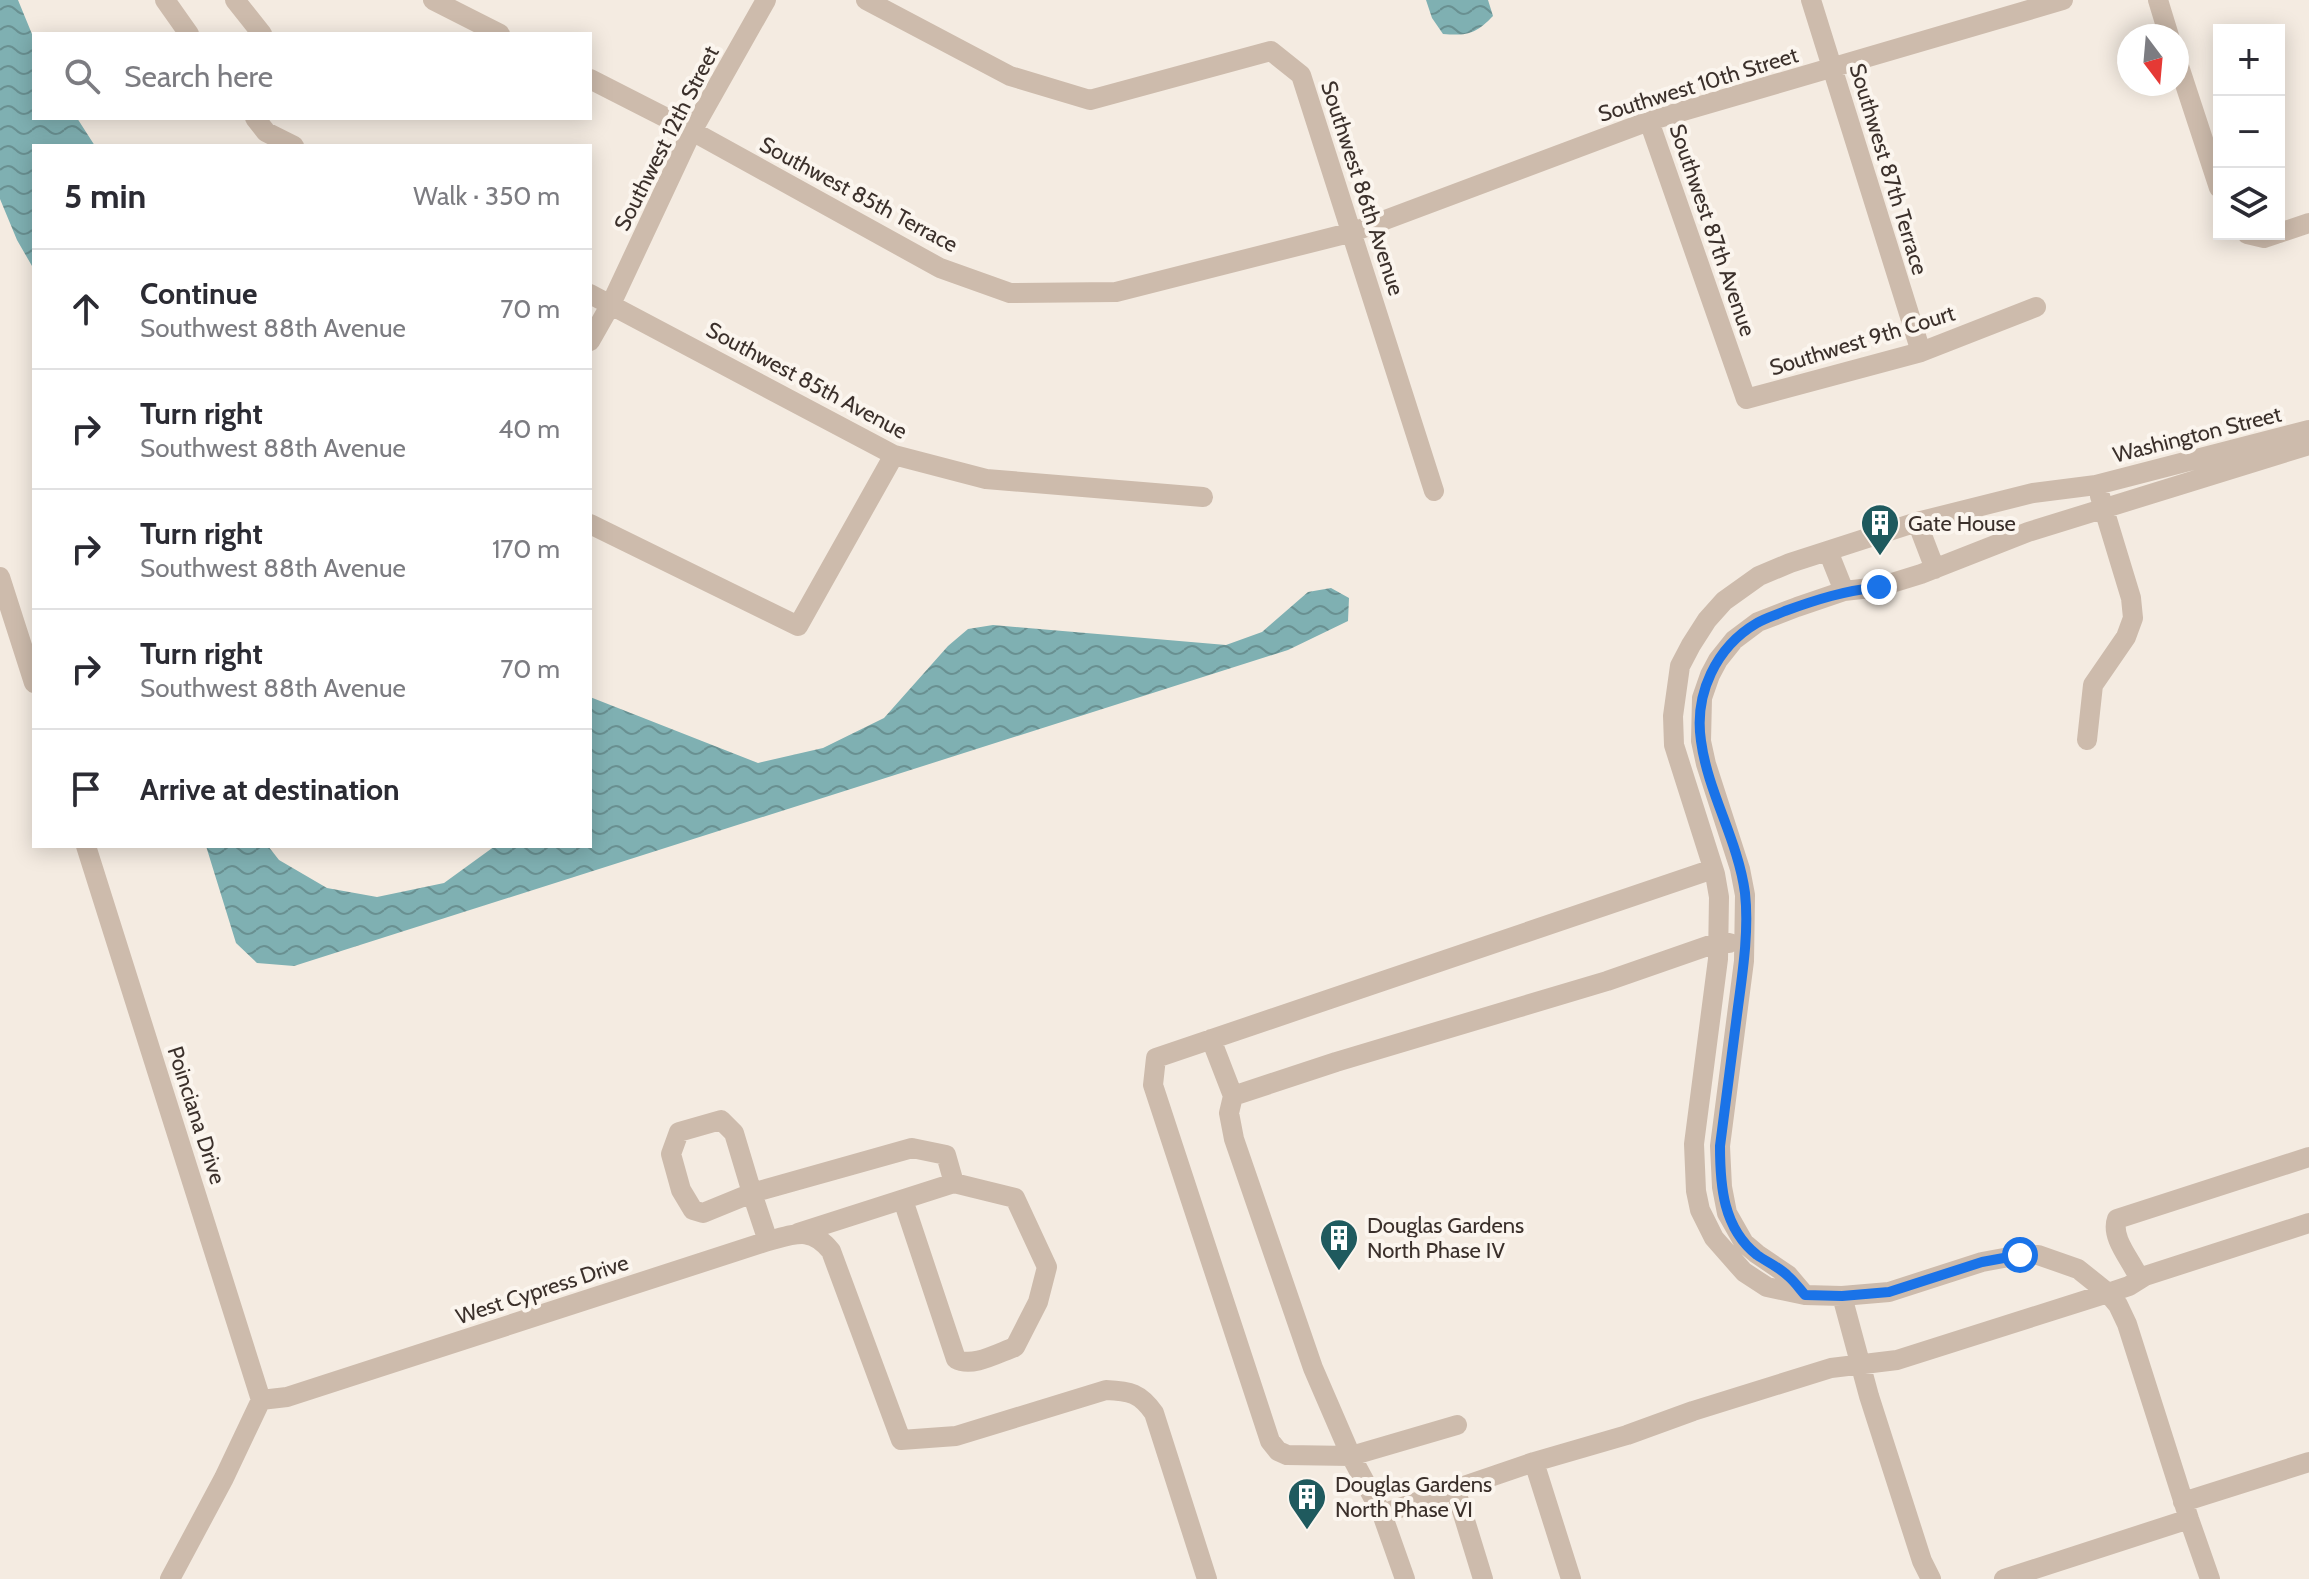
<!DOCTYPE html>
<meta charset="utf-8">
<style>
:root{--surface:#fff;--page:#f7f7f7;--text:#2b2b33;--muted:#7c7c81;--line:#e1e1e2}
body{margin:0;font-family:Cabin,sans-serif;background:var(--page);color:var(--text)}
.controls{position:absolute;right:24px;top:24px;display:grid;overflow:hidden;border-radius:0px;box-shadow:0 4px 20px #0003}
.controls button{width:72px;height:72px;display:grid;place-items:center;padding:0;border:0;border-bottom:2px solid var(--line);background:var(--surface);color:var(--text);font:40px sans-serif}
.compass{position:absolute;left:2117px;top:24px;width:72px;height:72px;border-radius:50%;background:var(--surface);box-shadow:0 4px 20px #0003;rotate:164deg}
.stop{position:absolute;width:24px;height:24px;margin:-18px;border:6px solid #1a73e8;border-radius:50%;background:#fff}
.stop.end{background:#1a73e8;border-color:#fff;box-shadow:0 2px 8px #0008}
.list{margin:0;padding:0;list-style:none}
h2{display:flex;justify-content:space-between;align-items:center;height:104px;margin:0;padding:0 32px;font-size:34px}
h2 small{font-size:26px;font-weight:400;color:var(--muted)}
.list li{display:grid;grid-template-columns:52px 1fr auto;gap:24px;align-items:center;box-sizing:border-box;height:120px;padding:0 32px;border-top:2px solid var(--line)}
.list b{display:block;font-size:30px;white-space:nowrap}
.list p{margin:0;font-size:26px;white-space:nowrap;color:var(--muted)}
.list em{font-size:26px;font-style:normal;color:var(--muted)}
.icon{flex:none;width:44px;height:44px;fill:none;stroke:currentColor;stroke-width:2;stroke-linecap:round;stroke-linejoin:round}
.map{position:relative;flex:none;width:2309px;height:1579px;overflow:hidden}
.search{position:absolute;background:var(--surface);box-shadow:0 4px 20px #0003;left:32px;top:32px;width:560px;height:88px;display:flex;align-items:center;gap:20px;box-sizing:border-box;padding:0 28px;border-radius:0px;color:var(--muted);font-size:30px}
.panel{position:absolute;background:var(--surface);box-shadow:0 4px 20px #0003;left:32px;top:144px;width:560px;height:704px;border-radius:0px}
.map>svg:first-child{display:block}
.water{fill:url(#water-waves)}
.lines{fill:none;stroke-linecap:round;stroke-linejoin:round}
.minor{stroke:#cdbbac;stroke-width:20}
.route{stroke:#1a73e8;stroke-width:10}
.labels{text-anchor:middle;stroke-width:8;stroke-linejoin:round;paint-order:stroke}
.street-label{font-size:22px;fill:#3b302b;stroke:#fbf5ee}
.poi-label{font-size:22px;fill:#3b302b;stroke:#fbf5ee;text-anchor:start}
</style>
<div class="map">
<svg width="2309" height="1579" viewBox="0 0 2309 1579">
<defs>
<pattern id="water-waves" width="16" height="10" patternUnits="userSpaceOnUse" patternTransform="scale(2)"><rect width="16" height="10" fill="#7fb0b2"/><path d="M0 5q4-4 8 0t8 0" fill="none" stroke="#699091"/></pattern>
</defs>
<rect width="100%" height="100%" fill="#f4ebe1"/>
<!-- water -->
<path class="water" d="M 0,0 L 18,0 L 34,39 L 34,118 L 77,118 L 95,146 L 34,146 L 34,286 L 32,266 L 17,240 L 0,199 Z
M 1426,0 L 1488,0 L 1493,16 C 1476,34 1467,36 1443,34 L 1432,18 Z
M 1331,588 L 1349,598 L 1348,621 L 1288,650 L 294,966 L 257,963 L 236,943 L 206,846 L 268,846 L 279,860 L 327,888 L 377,897 L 444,883 L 495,846 L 590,846 L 590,697 L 758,763 L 823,748 L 884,718 L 948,646 L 968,629 L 993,625 L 1226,645 L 1262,632 L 1308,592 Z"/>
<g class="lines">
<!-- minor -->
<path class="minor" d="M 165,0 L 189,34
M 235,0 L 262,34
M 433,0 L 500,34
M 866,0 L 1010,76 L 1090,100 L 1271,51 L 1301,75 L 1434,491
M 1811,0 L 1921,352
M 2158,0 L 2169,36
M 2177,60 L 2219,188
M 590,79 L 692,131 L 940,268 L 1010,293 L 1116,292 L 1353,232 L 1649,121 L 2063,0
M 255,118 L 266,132 L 294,146
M 1649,121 L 1746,399 L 1921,352 L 2036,307
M 2279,233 L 2309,223
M 2247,234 L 2264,238 L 2276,234
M 590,294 L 894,455 L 986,479 L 1203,497
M 590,341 L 611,304 L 692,131 L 766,0
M 1917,522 L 1935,569
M 590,524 L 798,626 L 894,455
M 1828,551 L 1844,591
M 0,577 L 34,683
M 2087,740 L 2093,685 L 2126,637 L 2133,618 L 2131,598 L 2100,496
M 86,846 L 261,1400
M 1211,1039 L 1233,1096
M 721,1120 L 734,1133 L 752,1193 L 703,1213 L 693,1210 L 681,1190 L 671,1154 L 679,1132 Z
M 903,1200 L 956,1359 C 972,1368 998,1353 1015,1347 L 1038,1302 L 1047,1267 L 1015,1198 L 954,1183
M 768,1241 L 752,1193 L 912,1148 L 946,1155 L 954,1183 L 798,1233
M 2139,1278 C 2132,1261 2110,1238 2117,1219 L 2309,1157
M 1805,1295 L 1788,1275 L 1757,1254 L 1744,1243 L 1727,1213 L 1722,1187 L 1720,1146 L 1744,961 L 1745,895 L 1740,869 L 1706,764 L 1701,741 L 1702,698 L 1710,675 L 1718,660 L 1734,640 L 1758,622 L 1797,607 L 1844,591 L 1879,587 L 1921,574 L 2028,532 L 2309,445
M 1842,1296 L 1869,1396 L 1922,1561 L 1931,1579
M 261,1400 L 287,1397 L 768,1241 C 795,1234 811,1226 831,1251 L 901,1440 L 956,1436 L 1106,1390 C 1130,1391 1140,1393 1154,1413 L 1207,1579
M 1457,1425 L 1351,1456 L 1287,1455 L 1278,1451 L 1270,1441 L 1153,1085 L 1156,1058 L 1713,869
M 1455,1488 L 1483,1579
M 2183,1502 L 2309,1462
M 1382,1514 L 1534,1462
M 170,1579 L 224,1478 L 261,1400
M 1405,1579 L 1382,1514 L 1351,1456 L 1313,1368 L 1234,1139 L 1229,1113 L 1233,1096 L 1336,1062 L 1607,981 L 1719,942 L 1729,943
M 1571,1579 L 1534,1462 L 1627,1435 L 1693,1411 L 1831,1368 L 1897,1360 L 2108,1293 L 2129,1286 L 2145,1276 L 2309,1223
M 2004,1579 L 2189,1519
M 2210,1579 L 2189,1519 L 2127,1324 L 2118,1305 L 2108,1293 L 2078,1269 L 2038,1255 L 2020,1255 L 1982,1262 L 1889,1292 L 1842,1296 L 1805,1295 L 1767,1287 L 1744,1272 L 1714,1238 L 1700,1210 L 1696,1191 L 1694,1144 L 1718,959 L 1719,897 L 1715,874 L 1674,745 L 1673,716 L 1680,666 L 1691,645 L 1707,620 L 1724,601 L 1759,576 L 1790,563 L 1917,522 L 2033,493 L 2096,485 L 2309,430"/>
</g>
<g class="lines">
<!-- route -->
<path class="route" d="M 1879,587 C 1844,591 1818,599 1785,611 C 1776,615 1765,618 1757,623 C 1716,647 1694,694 1701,741 C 1708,793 1738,840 1745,893 C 1749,930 1743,970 1738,1007 C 1732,1054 1726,1100 1720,1146 C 1720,1186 1723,1228 1757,1255 C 1767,1262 1779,1267 1788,1276 C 1794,1281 1799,1288 1805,1295 L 1842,1296 L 1889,1292 L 1982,1262 L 2020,1255"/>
</g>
<!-- icons -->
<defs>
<symbol id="building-pin" viewBox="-11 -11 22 30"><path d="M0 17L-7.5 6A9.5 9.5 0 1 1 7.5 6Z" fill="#1f5a5e" stroke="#fbf5ee"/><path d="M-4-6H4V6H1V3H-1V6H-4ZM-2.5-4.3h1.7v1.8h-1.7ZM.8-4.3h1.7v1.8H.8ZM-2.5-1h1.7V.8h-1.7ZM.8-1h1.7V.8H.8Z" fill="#fff"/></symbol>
</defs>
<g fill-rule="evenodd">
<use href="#building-pin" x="1858" y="501" width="44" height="60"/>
<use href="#building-pin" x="1317" y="1216" width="44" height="60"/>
<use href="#building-pin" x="1285" y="1475" width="44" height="60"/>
</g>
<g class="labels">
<!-- street labels -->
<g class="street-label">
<text transform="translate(1698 84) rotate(-17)" y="8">Southwest 10th Street</text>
<text transform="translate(666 138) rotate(-63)" y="8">Southwest 12th Street</text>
<text transform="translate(1889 169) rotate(73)" y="8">Southwest 87th Terrace</text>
<text transform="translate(1363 188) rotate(72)" y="8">Southwest 86th Avenue</text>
<text transform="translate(859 194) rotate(28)" y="8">Southwest 85th Terrace</text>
<text transform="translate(1713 230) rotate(71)" y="8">Southwest 87th Avenue</text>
<text transform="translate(1862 340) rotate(-17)" y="8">Southwest 9th Court</text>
<text transform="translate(807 380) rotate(28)" y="8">Southwest 85th Avenue</text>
<text transform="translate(2197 434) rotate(-14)" y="8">Washington Street</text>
<text transform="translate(197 1115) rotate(72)" y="8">Poinciana Drive</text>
<text transform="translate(542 1289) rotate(-18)" y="8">West Cypress Drive</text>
</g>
<!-- poi labels -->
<g class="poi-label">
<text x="1908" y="531">Gate House</text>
<text x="1367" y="1233">Douglas Gardens<tspan x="1367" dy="25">North Phase IV</tspan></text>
<text x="1335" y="1492">Douglas Gardens<tspan x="1335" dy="25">North Phase VI</tspan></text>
</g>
</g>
</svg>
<div class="controls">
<button>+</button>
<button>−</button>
<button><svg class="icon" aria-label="layers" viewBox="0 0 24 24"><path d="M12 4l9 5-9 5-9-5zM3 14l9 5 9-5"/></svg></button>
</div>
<svg class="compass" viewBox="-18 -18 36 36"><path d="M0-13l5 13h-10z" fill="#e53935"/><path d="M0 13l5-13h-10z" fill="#7c7c81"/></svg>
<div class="stop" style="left:2020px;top:1255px"></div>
<div class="stop end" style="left:1879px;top:587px"></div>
<div class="search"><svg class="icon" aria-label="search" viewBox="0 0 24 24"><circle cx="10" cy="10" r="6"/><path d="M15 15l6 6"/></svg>Search here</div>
<section class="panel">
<h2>5 min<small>Walk · 350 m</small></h2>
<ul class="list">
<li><svg class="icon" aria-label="ahead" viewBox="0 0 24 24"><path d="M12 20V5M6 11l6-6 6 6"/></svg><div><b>Continue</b><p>Southwest 88th Avenue</p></div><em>70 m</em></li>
<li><svg class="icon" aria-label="right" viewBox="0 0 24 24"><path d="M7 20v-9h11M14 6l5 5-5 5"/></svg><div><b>Turn right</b><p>Southwest 88th Avenue</p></div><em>40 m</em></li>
<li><svg class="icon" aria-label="right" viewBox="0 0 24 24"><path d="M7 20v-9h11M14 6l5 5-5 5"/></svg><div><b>Turn right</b><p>Southwest 88th Avenue</p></div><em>170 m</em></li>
<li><svg class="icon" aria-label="right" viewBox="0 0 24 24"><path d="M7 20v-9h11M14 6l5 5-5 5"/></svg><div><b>Turn right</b><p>Southwest 88th Avenue</p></div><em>70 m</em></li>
<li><svg class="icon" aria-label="arrive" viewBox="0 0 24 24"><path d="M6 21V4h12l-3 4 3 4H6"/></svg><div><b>Arrive at destination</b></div></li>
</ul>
</section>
</div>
